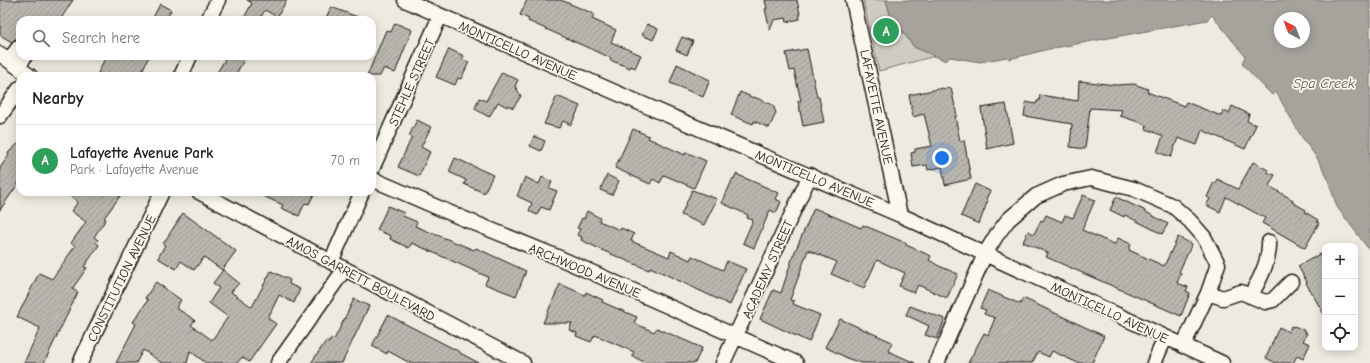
<!DOCTYPE html>
<meta charset="utf-8">
<style>
:root{--surface:#fff;--page:#f6f6f6;--text:#202124;--muted:#757577;--line:#e0e0e0;--accent:#db2777}
body{margin:0;font-family:"Comic Neue",sans-serif;background:var(--page);color:var(--text)}
.controls{position:absolute;right:12px;bottom:12px;display:grid;overflow:hidden;border-radius:8px;box-shadow:0 2px 10px #0003}
.controls button{width:36px;height:36px;display:grid;place-items:center;padding:0;border:0;border-bottom:1px solid var(--line);background:var(--surface);color:var(--text);font:20px sans-serif}
.compass{position:absolute;left:1274px;top:12px;width:36px;height:36px;border-radius:50%;background:var(--surface);box-shadow:0 2px 10px #0003;rotate:318deg}
.you{position:absolute;left:942px;top:158px;width:14px;height:14px;margin:-10px;border:3px solid #fff;border-radius:50%;background:#1a73e8;box-shadow:0 0 0 6px #1a73e833}
.badge{display:grid;place-items:center;width:26px;height:26px;border-radius:50%;background:var(--accent);color:#fff;font-size:13px;font-weight:700}
.pin{position:absolute;translate:-50% -50%;border:2px solid #fff;box-shadow:0 1px 4px #0006}
.list{margin:0;padding:0;list-style:none}
h2{display:flex;justify-content:space-between;align-items:center;height:52px;margin:0;padding:0 16px;font-size:17px}
h2 small{font-size:13px;font-weight:400;color:var(--muted)}
.list li{display:grid;grid-template-columns:26px 1fr auto;gap:12px;align-items:center;box-sizing:border-box;height:72px;padding:0 16px;border-top:1px solid var(--line)}
.list b{display:block;font-size:15px;white-space:nowrap}
.list p{margin:0;font-size:13px;white-space:nowrap;color:var(--muted)}
.list em{font-size:13px;font-style:normal;color:var(--muted)}
.icon{flex:none;width:22px;height:22px;fill:none;stroke:currentColor;stroke-width:2;stroke-linecap:round;stroke-linejoin:round}
.map{position:relative;flex:none;width:1370px;height:363px;overflow:hidden}
.search{position:absolute;background:var(--surface);box-shadow:0 2px 10px #0003;left:16px;top:16px;width:360px;height:44px;display:flex;align-items:center;gap:10px;box-sizing:border-box;padding:0 14px;border-radius:12px;color:var(--muted);font-size:15px}
.panel{position:absolute;background:var(--surface);box-shadow:0 2px 10px #0003;left:16px;top:72px;width:360px;height:124px;border-radius:12px}
.map>svg:first-child{display:block}
.park{fill:#ceccc2;stroke:#75746f}
.water{fill:#a6a39d;stroke:#6f6d69;fill-rule:evenodd}
.building{fill:url(#building-hatch);stroke:#1c1c1c}
.lines{fill:none;stroke-linecap:round;stroke-linejoin:round}
.minor-casing{stroke:#1c1c1c;stroke-width:17}
.minor{stroke:#fbf7ec;stroke-width:14}
.labels{text-anchor:middle;stroke-width:3.5;stroke-linejoin:round;paint-order:stroke}
.street-label{font-size:13px;fill:#1c1c1c;stroke:#fbf7ec}
.water-label{font-size:14px;font-style:italic;fill:#5a5956;stroke:#fbf7ec}
</style>
<div class="map">
<svg width="1370" height="363" viewBox="0 0 1370 363">
<defs>
<pattern id="building-hatch" width="6" height="6" patternUnits="userSpaceOnUse"><rect width="6" height="6" fill="#b9b6af"/><path d="M-1 1l2-2M0 6l6-6M5 7l2-2" fill="none" stroke="#9e9c96"/></pattern>
</defs>
<rect width="100%" height="100%" fill="#eeeadf"/>
<filter id="ink" filterUnits="userSpaceOnUse"><feTurbulence type="fractalNoise" baseFrequency=".025" numOctaves="2"/><feDisplacementMap in="SourceGraphic" scale="8" xChannelSelector="R" yChannelSelector="G"/><feConvolveMatrix kernelMatrix="1 2 1 2 8 2 1 2 1" color-interpolation-filters="sRGB"/></filter>
<g filter="url(#ink)">
<!-- park -->
<path class="park" d="M 863,0 L 886,0 L 890,14 L 914,47 L 935,56 L 879,71 Z"/>
<!-- water -->
<path class="water" d="M 886,0 L 1370,0 L 1370,251 L 1337,207 L 1327,177 L 1317,158 L 1301,136 L 1276,92 L 1272,95 L 1242,64 L 1245,56 L 1212,15 L 1207,20 L 1049,49 L 1009,59 L 1007,57 L 980,62 L 950,57 L 946,61 L 914,47 L 890,14 ZM 1280,18 L 1304,18 L 1304,42 L 1280,42 Z"/>
<!-- building -->
<path class="building" d="M 0,0 L 73,0 L 60,20 L 20,20 L 20,39 L 15,39 L 12,42 L 0,35 Z
M 247,0 L 287,0 L 277,17 L 265,10 L 259,20 L 243,20 L 252,3 Z
M 527,0 L 561,0 L 594,14 L 592,19 L 616,30 L 611,42 L 641,55 L 635,68 L 631,66 L 630,68 L 610,60 L 611,58 L 528,21 L 529,19 L 520,15 Z
M 765,0 L 797,0 L 800,14 L 799,14 L 800,19 L 787,22 L 786,18 L 774,20 L 770,30 L 765,9 L 767,9 Z
M 160,4 L 171,10 L 166,20 L 152,20 Z
M 331,7 L 363,19 L 363,20 L 325,20 Z
M 395,23 L 412,30 L 395,73 L 384,68 L 380,76 L 367,76 L 386,30 L 391,32 Z
M 647,24 L 658,29 L 653,40 L 642,35 Z
M 682,37 L 693,41 L 687,55 L 676,50 Z
M 449,49 L 464,56 L 462,59 L 469,62 L 461,79 L 458,78 L 455,85 L 436,77 Z
M 807,49 L 817,97 L 819,97 L 824,122 L 803,126 L 798,101 L 801,101 L 794,70 L 790,71 L 786,53 Z
M 106,56 L 149,56 L 140,76 L 104,76 L 98,73 Z
M 227,56 L 246,56 L 235,76 L 215,76 Z
M 677,64 L 710,80 L 703,97 L 670,83 Z
M 502,72 L 518,80 L 515,86 L 521,96 L 513,108 L 508,105 L 507,107 L 498,102 L 489,117 L 475,109 L 479,98 L 486,101 Z
M 1079,81 L 1116,85 L 1134,84 L 1148,89 L 1147,92 L 1184,106 L 1186,102 L 1221,116 L 1223,111 L 1229,113 L 1232,106 L 1249,114 L 1247,121 L 1256,125 L 1245,149 L 1202,130 L 1197,145 L 1178,138 L 1171,157 L 1157,152 L 1163,136 L 1146,129 L 1147,126 L 1142,124 L 1142,123 L 1120,116 L 1122,110 L 1090,108 L 1085,149 L 1070,147 L 1072,124 L 1024,116 L 1026,102 L 1036,104 L 1037,101 L 1039,101 L 1040,95 L 1078,101 Z
M 943,88 L 944,89 L 951,88 L 957,116 L 955,116 L 960,141 L 964,140 L 971,179 L 945,185 L 942,167 L 928,170 L 927,165 L 913,167 L 911,153 L 915,152 L 915,149 L 932,146 L 924,114 L 913,117 L 909,95 Z
M 740,92 L 754,98 L 754,97 L 773,105 L 776,113 L 769,128 L 754,121 L 753,124 L 731,115 Z
M 557,96 L 580,106 L 571,125 L 563,121 L 559,128 L 544,124 Z
M 1006,104 L 1013,143 L 987,149 L 981,108 Z
M 417,120 L 431,127 L 421,147 L 430,152 L 419,176 L 398,167 L 412,137 L 409,136 Z
M 633,129 L 649,136 L 648,138 L 685,155 L 686,152 L 706,161 L 694,188 L 664,175 L 660,183 L 653,179 L 650,184 L 615,168 Z
M 534,136 L 545,141 L 541,151 L 530,146 Z
M 20,142 L 20,181 L 0,210 L 0,168 L 9,155 L 8,153 Z
M 455,158 L 493,175 L 484,193 L 464,184 L 466,180 L 449,172 Z
M 1253,162 L 1268,170 L 1267,172 L 1275,175 L 1269,186 L 1293,200 L 1292,202 L 1306,210 L 1305,212 L 1318,220 L 1317,222 L 1319,223 L 1305,248 L 1262,223 L 1265,218 L 1226,197 L 1220,212 L 1206,205 L 1210,199 L 1207,197 L 1214,182 L 1216,183 L 1217,179 L 1238,189 Z
M 736,174 L 779,193 L 776,199 L 781,202 L 776,213 L 770,210 L 754,248 L 743,243 L 753,220 L 747,218 L 748,215 L 722,203 L 733,178 L 734,179 Z
M 607,175 L 619,181 L 612,195 L 600,190 Z
M 525,177 L 539,184 L 542,177 L 552,182 L 549,188 L 557,191 L 549,210 L 541,207 L 537,215 L 529,211 L 532,203 L 517,196 Z
M 975,184 L 990,191 L 986,199 L 988,200 L 979,224 L 961,216 Z
M 692,190 L 717,199 L 704,225 L 681,215 Z
M 65,192 L 123,192 L 104,218 L 106,219 L 94,237 L 98,240 L 96,242 L 99,245 L 84,267 L 87,268 L 72,289 L 78,292 L 44,363 L 24,363 L 40,328 L 17,317 L 39,273 L 52,279 L 75,246 L 71,243 L 86,222 L 71,211 L 78,202 Z
M 254,192 L 315,192 L 309,204 L 305,203 L 299,216 L 281,208 L 283,205 Z
M 1083,195 L 1095,200 L 1082,230 L 1100,238 L 1114,244 L 1115,244 L 1118,238 L 1131,244 L 1129,250 L 1164,266 L 1178,237 L 1192,244 L 1179,272 L 1181,273 L 1177,283 L 1188,287 L 1186,291 L 1190,293 L 1181,316 L 1046,257 L 1048,253 L 1023,242 L 1028,231 L 1034,234 L 1041,220 L 1043,221 L 1046,215 L 1062,222 L 1065,215 L 1073,218 Z
M 1116,197 L 1144,210 L 1144,211 L 1168,224 L 1162,234 L 1125,215 L 1124,217 L 1110,210 Z
M 388,206 L 404,213 L 403,216 L 417,222 L 415,226 L 474,250 L 476,248 L 526,271 L 516,296 L 485,284 L 488,277 L 412,243 L 409,248 L 390,239 L 391,236 L 377,230 Z
M 814,208 L 861,228 L 863,225 L 906,243 L 906,245 L 931,256 L 929,260 L 939,266 L 958,274 L 947,298 L 918,285 L 914,293 L 899,286 L 905,273 L 877,260 L 864,288 L 831,274 L 837,262 L 808,250 L 790,300 L 794,301 L 793,304 L 820,315 L 809,342 L 760,319 L 773,290 L 781,293 L 793,256 Z
M 587,211 L 600,218 L 599,221 L 620,230 L 621,228 L 634,234 L 631,241 L 669,257 L 671,251 L 690,260 L 692,256 L 723,270 L 727,261 L 746,269 L 730,305 L 650,267 L 649,270 L 604,251 L 581,240 L 582,237 L 577,235 L 580,229 L 577,228 L 582,218 L 584,219 Z
M 183,213 L 236,251 L 222,270 L 204,257 L 194,270 L 181,261 L 176,269 L 158,258 L 165,245 L 163,244 Z
M 1320,254 L 1325,262 L 1325,316 L 1306,283 L 1307,282 L 1298,266 Z
M 223,270 L 239,283 L 231,292 L 252,307 L 271,271 L 290,280 L 289,284 L 300,289 L 294,303 L 279,295 L 268,318 L 276,324 L 249,362 L 242,357 L 237,363 L 206,363 L 190,351 L 187,363 L 162,363 L 143,350 L 136,363 L 116,363 L 136,324 L 133,322 L 148,300 L 145,298 L 156,282 L 181,300 L 176,308 L 195,320 L 191,325 L 212,340 L 228,317 L 209,303 L 219,288 L 213,283 Z
M 560,284 L 585,295 L 586,292 L 603,300 L 602,302 L 637,317 L 634,323 L 654,332 L 657,328 L 702,348 L 695,363 L 646,363 L 632,356 L 634,352 L 595,335 L 591,342 L 576,336 L 577,333 L 569,330 L 572,323 L 543,323 Z
M 988,290 L 1020,304 L 1023,298 L 1104,336 L 1092,363 L 1078,363 L 1052,351 L 1049,357 L 1038,352 L 1032,363 L 968,363 L 984,333 L 988,335 L 995,318 L 984,314 L 986,310 L 980,308 Z
M 354,299 L 369,306 L 342,363 L 311,363 L 326,341 L 329,343 L 331,338 L 334,340 Z
M 910,306 L 945,319 L 937,339 L 925,335 L 929,326 L 906,315 Z
M 388,315 L 460,352 L 460,353 L 479,363 L 410,363 L 388,351 L 387,354 L 372,346 Z
M 840,319 L 892,342 L 888,351 L 915,363 L 862,363 L 849,359 L 825,347 Z
M 1291,326 L 1293,327 L 1294,326 L 1306,331 L 1305,333 L 1307,333 L 1303,341 L 1310,344 L 1303,359 L 1297,356 L 1293,363 L 1276,363 L 1266,358 L 1279,327 L 1289,332 Z"/>
<g class="lines">
<defs>
<path id="minor" d="M 405,0 L 626,97 L 900,215 L 1222,363
M 853,0 L 900,215
M 208,20 L 218,0
M 0,54 L 30,76
M 9,60 L 19,47
M 18,67 L 25,56
M 181,76 L 190,56
M 0,116 L 20,88
M 372,169 L 440,16
M 372,179 L 462,218 L 555,256 L 796,363
M 199,192 L 523,363
M 331,262 L 362,192
M 1208,293 L 1223,298 L 1241,292 L 1265,302 L 1273,300 L 1291,282
M 1250,296 C 1260,280 1270,261 1269,242
M 80,363 L 162,192
M 278,363 L 344,270
M 723,363 L 810,175
M 937,363 L 985,254 L 996,236 L 1008,220 L 1036,196 L 1063,184 L 1091,178 L 1134,189 L 1173,206 L 1190,221 L 1204,237 L 1218,264 L 1208,293 L 1183,346
M 1154,363 L 1165,338"/>
</defs>
<!-- minor casing -->
<use href="#minor" class="minor-casing"/>
<!-- minor -->
<use href="#minor" class="minor"/>
</g>
</g>
<g class="labels">
<!-- street labels -->
<g class="street-label">
<text transform="translate(518 50) rotate(24)" y="5">MONTICELLO AVENUE</text>
<text transform="translate(411 82) rotate(-66)" y="5">STEHLE STREET</text>
<text transform="translate(877 107) rotate(78)" y="5">LAFAYETTE AVENUE</text>
<text transform="translate(815 178) rotate(23)" y="5">MONTICELLO AVENUE</text>
<text transform="translate(767 269) rotate(-66)" y="5">ACADEMY STREET</text>
<text transform="translate(585 270) rotate(23)" y="5">ARCHWOOD AVENUE</text>
<text transform="translate(121 278) rotate(-64)" y="5">CONSTITUTION AVENUE</text>
<text transform="translate(361 278) rotate(28)" y="5">AMOS GARRETT BOULEVARD</text>
<text transform="translate(1110 312) rotate(25)" y="5">MONTICELLO AVENUE</text>
</g>
<!-- water labels -->
<g class="water-label">
<text x="1324" y="88">Spa Creek</text>
</g>
</g>
</svg>
<div class="controls">
<button>+</button>
<button>−</button>
<button><svg class="icon" aria-label="locate" viewBox="0 0 24 24"><circle cx="12" cy="12" r="6"/><path d="M12 2v4M12 18v4M2 12h4M18 12h4"/></svg></button>
</div>
<svg class="compass" viewBox="-18 -18 36 36"><path d="M0-13l5 13h-10z" fill="#e53935"/><path d="M0 13l5-13h-10z" fill="#757577"/></svg>
<div class="you"></div>
<div class="pin badge" style="left:886px;top:31px;background:#2e9e5b">A</div>
<div class="search"><svg class="icon" aria-label="search" viewBox="0 0 24 24"><circle cx="10" cy="10" r="6"/><path d="M15 15l6 6"/></svg>Search here</div>
<section class="panel">
<h2>Nearby<small></small></h2>
<ul class="list">
<li><span class="badge" style="background:#2e9e5b">A</span><div><b>Lafayette Avenue Park</b><p>Park · Lafayette Avenue</p></div><em>70 m</em></li>
</ul>
</section>
</div>
